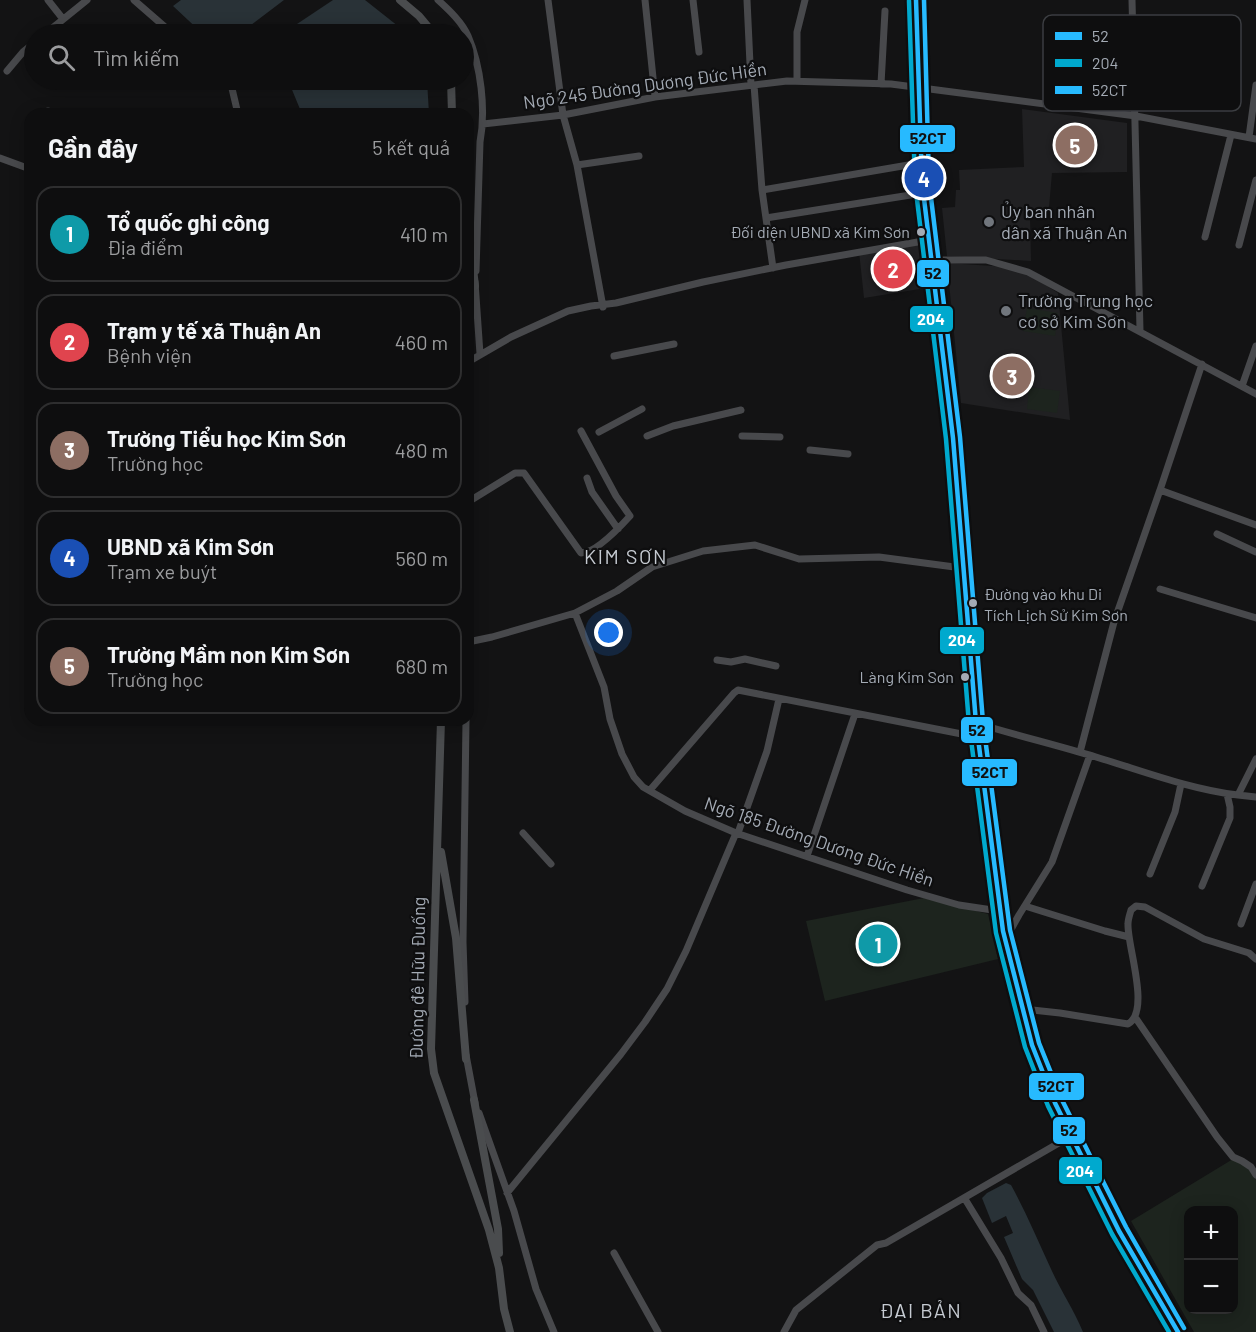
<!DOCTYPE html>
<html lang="vi">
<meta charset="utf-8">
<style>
:root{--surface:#0e0e0f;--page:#171718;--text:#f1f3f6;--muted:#9b9c9e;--line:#2e2e2f;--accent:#71767d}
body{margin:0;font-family:Barlow,sans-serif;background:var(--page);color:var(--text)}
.controls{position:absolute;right:18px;bottom:18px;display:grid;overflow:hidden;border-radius:12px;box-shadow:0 3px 15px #0003}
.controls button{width:54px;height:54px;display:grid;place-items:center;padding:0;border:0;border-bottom:2px solid var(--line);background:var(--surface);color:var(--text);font:30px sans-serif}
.you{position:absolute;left:609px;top:633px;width:21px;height:21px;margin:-15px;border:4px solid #fff;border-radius:50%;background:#1a73e8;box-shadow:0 0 0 9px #1a73e833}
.badge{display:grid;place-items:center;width:39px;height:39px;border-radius:50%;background:var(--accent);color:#fff;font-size:20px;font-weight:700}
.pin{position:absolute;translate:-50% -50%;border:3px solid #fff;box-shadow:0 2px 6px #0006}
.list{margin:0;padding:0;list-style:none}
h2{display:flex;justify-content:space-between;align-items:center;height:78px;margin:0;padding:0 24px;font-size:26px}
h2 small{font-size:20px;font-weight:400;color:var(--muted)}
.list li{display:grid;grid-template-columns:39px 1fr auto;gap:18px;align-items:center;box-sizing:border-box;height:96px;margin:0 12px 12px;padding:0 12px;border:2px solid var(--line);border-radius:18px}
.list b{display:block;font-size:22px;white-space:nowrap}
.list p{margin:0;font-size:20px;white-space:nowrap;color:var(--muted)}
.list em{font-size:20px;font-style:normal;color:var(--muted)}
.icon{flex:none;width:33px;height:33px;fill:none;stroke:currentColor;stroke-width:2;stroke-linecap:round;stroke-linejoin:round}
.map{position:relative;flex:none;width:1256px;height:1332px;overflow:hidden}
.search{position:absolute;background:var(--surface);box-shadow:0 3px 15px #0003;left:24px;top:24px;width:450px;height:66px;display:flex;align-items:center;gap:15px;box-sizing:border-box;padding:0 21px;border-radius:33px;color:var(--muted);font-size:22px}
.panel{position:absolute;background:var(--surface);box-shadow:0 3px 15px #0003;left:24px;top:108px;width:450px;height:618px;border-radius:18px}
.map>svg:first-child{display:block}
.built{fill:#202022}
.green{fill:#1d241e;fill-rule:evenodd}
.water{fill:#293237}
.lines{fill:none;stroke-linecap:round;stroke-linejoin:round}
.minor{stroke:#48494c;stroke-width:7}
.major{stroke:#4a4c4e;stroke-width:8}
.highway{stroke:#4a4c4e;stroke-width:9}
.bus-1-casing{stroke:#0e0e0f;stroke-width:9}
.bus-2-casing{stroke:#0e0e0f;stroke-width:9}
.bus-3-casing{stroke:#0e0e0f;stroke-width:9}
.bus-1{stroke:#27baff;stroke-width:4.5}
.bus-2{stroke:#00a9ce;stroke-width:4.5}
.bus-3{stroke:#27baff;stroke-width:4.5}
.poi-dot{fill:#71767d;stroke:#0e0e0f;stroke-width:2}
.bus-dot{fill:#a4abb5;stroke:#0e0e0f;stroke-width:2}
.labels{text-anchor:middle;stroke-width:4.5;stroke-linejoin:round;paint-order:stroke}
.bus-label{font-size:16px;fill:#a4abb5;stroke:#0e0e0f;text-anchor:end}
.street-label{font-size:18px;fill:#a4abb5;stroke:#0e0e0f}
.poi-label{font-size:18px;fill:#a4abb5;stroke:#0e0e0f;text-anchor:start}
.neighbourhood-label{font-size:20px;letter-spacing:1.5px;fill:#c5cad1;stroke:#0e0e0f}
.key{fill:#0e0e0f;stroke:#3b3d41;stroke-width:1.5}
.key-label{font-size:16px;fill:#a4abb5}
.line-badge{stroke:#0e0e0f;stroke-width:2}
.badge-label{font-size:16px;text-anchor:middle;font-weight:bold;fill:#fff}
.pale-badge-label{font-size:16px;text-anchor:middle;font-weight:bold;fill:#111}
</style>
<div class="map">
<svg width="1256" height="1332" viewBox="0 0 1256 1332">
<rect width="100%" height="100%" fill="#131314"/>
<!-- built -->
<path class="built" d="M 1022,109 L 1127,123 L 1127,172 L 1052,173 L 1048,219 L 1030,216 L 1031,261 L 947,256 L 942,208 L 955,207 L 956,190 L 960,190 L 959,170 L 1024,167 Z
M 922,240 L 926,288 L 864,298 L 859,251 Z
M 947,263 L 1008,267 L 1033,277 L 1058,293 L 1070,420 L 961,403 Z"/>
<!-- green -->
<path class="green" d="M 1027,308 L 1058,313 L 1055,336 L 1023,331 Z
M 1029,387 L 1060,391 L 1057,413 L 1027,409 Z
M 924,898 L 988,914 L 998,959 L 825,1001 L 806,921 Z
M 1233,1159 L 1242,1161 L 1256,1176 L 1256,1332 L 1194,1332 L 1131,1221 ZM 1188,1210 L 1234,1210 L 1234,1310 L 1188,1310 Z"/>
<!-- water -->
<path class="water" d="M 181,0 L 284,0 L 239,34 L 203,34 L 173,6 Z
M 333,0 L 365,0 L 408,34 L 282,34 Z
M 288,80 L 427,80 L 429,114 L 302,114 Z
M 1006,1183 L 1011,1185 C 1026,1212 1038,1241 1051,1269 C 1061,1291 1074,1310 1083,1332 L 1054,1332 L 1033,1290 L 1022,1279 L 1004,1237 L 1013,1233 L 1006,1216 L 992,1223 L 982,1198 L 987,1193 Z"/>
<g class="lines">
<!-- minor -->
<path class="minor" d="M 48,0 L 63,19
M 134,0 L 173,34
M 438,0 C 449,10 462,22 468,36 C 481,66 486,110 480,142 L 476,271
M 548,0 L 563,115 L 577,165 L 603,307
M 645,0 L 655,97
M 693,0 L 699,52
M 747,0 L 751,85
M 1132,0 L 1140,330
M 45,34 L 87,0
M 7,71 L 23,52 L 34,43
M 230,80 L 238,114
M 797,81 L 797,32 L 805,0
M 881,84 L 885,11
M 754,85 L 762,190 L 773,268
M 48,114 L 48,111
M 483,124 L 563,115 L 655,97 L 787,81 L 891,84 L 1136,116 L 1256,139
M 1249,137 L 1256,85
M 0,158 L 30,169
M 577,165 L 639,156
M 762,190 L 920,163
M 766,218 L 923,193
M 1205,237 L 1231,135
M 1239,245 L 1256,180
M 932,260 L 986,260 L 1028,272 L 1256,394
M 475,282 L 480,354
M 614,356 L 674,344
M 468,362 L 511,337 L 568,311 L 591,306 L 616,303 L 703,282 L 786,265 L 929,240
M 1202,364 L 1160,490 L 1256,525
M 1242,386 L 1256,346
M 599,432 L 642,409
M 647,436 L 673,426 L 741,410
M 742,436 L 780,437
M 810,450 L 848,454
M 587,478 L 592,492 L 618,529
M 468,507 L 468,502 L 515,473 L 524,473 L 581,553 C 596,553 620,527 630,516 L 616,496 L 581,431
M 1217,534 L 1256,552
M 1160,589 L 1256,618
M 575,613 L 604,687 L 610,719 L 622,754 L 634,777 L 643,787 L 685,811 L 736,833 L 907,890 L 959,905 L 999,911
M 468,642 L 492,637 L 575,613 L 617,591 L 652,567 L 703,551 L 755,545 L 799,559 L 879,557 L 962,568
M 717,660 L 731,662 L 745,659 L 776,666
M 976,723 C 1015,735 1056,745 1096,757 C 1143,771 1189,789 1238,795 L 1256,759
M 1080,752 L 1114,622 L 1160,490
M 650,790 L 734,693 L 738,690 L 977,737
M 1238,795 L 1256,797
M 523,833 L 551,864
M 738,833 L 767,751 L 779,699
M 807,856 L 855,714
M 1150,874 L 1175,812 L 1181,784
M 1202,886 L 1230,818 L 1230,807 L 1227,794
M 1025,906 L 1105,931 L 1129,937
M 1241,924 L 1256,884
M 1005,940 L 1019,915 L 1052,862 L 1090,755
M 465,1002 L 463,942 L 466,720
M 1023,1009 L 1060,1013 L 1128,1024 C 1151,1011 1127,946 1128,924 C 1128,919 1130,914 1131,910 L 1136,906 L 1145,907 L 1204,939 L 1249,953 L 1256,959
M 1135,1017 L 1217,1137 L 1233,1157 L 1242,1161 L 1251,1167 L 1256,1175
M 466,1055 L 475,1103
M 479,1113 L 514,1211 L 536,1289 L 554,1332
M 507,1193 L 621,1054 L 645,1022 L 667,989 L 686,951 L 736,833
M 965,1199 L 1001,1258 L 1018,1293 L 1031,1305 L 1044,1332
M 614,1253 L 658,1332
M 784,1332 L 796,1310 L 877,1245 L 886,1243 L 1071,1136"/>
<!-- major -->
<path class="major" d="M 400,0 L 419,16 L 434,34
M 451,80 L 452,114
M 468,225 L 475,286
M 441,720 L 431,1049 L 434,1073 L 489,1230 L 499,1268 L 504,1309 L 510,1332
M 441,852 L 456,938 L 466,1059
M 474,1100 L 498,1229 L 499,1253"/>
<!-- highway -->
<path class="highway" d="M 916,0 C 922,60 917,121 922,182 L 953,438 L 976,723 L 1003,931 L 1032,1045 L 1055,1103 L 1119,1231 L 1178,1332"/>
<defs>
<path id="bus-1" d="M 916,0 L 922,182 L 953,438 L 976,723 L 1003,931 L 1032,1045 L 1055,1103 L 1119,1231 L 1178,1332"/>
<path id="bus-2" d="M 909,1 L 915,183 L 946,439 L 969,724 L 996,933 L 1025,1047 L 1048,1106 L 1112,1234 L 1169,1332"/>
<path id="bus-3" d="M 924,0 L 929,181 L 960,437 L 983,722 L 1010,930 L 1039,1043 L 1062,1100 L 1126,1227 L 1184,1328"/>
</defs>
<!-- bus-1 casing -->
<use href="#bus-1" class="bus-1-casing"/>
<!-- bus-2 casing -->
<use href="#bus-2" class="bus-2-casing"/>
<!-- bus-3 casing -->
<use href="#bus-3" class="bus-3-casing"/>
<!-- bus-1 -->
<use href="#bus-1" class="bus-1"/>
<!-- bus-2 -->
<use href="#bus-2" class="bus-2"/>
<!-- bus-3 -->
<use href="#bus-3" class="bus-3"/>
</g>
<!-- markers -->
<g class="poi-dot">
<circle cx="989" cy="222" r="6"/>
<circle cx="1006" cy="311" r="6"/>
</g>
<g class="bus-dot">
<circle cx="921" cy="232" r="5"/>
<circle cx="973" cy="603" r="5"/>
<circle cx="965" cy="677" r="5"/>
</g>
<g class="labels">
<!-- bus labels -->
<g class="bus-label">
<text x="910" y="238">Đối diện UBND xã Kim Sơn</text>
<text x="984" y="600" text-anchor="start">Đường vào khu Di<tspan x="984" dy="21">Tích Lịch Sử Kim Sơn</tspan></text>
<text x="954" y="683">Làng Kim Sơn</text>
</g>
<!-- street labels -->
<g class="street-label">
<text transform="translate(645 86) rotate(-8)" y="6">Ngõ 245 Đường Dương Đức Hiền</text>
<text transform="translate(819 842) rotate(19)" y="6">Ngõ 185 Đường Dương Đức Hiền</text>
<text transform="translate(418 978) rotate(-89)" y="6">Đường đê Hữu Đuống</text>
</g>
<!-- poi labels -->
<g class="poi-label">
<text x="1001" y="218">Ủy ban nhân<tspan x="1001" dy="21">dân xã Thuận An</tspan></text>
<text x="1018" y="307">Trường Trung học<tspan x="1018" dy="21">cơ sở Kim Sơn</tspan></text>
</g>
<!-- neighbourhood labels -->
<g class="neighbourhood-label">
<text x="626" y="564">KIM SƠN</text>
<text x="921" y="1318">ĐẠI BẢN</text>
</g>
</g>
<!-- legend -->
<rect x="1043" y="15" width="198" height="96" rx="9" class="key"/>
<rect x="1055" y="32" width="27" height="8" fill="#27baff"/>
<rect x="1055" y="59" width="27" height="8" fill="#00a9ce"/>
<rect x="1055" y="86" width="27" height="8" fill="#27baff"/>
<g class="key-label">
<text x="1092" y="42">52</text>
<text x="1092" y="69">204</text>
<text x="1092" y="96">52CT</text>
</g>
<g class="line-badge">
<rect x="899" y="124" width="57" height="29" rx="6" fill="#27baff"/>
<rect x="916" y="259" width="34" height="29" rx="6" fill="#27baff"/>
<rect x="909" y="305" width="45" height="28" rx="6" fill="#00a9ce"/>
<rect x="939" y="626" width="46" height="29" rx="6" fill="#00a9ce"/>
<rect x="960" y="716" width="34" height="28" rx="6" fill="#27baff"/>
<rect x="961" y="758" width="57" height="29" rx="6" fill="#27baff"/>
<rect x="1028" y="1072" width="57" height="29" rx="6" fill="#27baff"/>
<rect x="1052" y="1116" width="34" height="29" rx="6" fill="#27baff"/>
<rect x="1058" y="1156" width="45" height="29" rx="6" fill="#00a9ce"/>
</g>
<g class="badge-label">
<text x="931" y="325">204</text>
<text x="962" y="646">204</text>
<text x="1080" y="1177">204</text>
</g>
<g class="pale-badge-label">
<text x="928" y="144">52CT</text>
<text x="933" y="279">52</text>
<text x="977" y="736">52</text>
<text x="990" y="778">52CT</text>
<text x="1056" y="1092">52CT</text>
<text x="1069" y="1136">52</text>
</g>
</svg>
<div class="controls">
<button>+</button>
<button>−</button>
</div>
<div class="you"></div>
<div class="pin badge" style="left:878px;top:944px;background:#0f9aa8">1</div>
<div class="pin badge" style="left:893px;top:269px;background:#e0444e">2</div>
<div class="pin badge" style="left:1012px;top:376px;background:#8d6e63">3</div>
<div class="pin badge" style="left:924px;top:178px;background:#1a4fb4">4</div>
<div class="pin badge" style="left:1075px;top:145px;background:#8d6e63">5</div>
<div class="search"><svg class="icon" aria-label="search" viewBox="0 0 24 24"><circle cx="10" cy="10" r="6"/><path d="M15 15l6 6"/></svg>Tìm kiếm</div>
<section class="panel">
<h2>Gần đây<small>5 kết quả</small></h2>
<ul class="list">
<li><span class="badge" style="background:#0f9aa8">1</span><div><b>Tổ quốc ghi công</b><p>Địa điểm</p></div><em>410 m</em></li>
<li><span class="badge" style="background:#e0444e">2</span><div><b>Trạm y tế xã Thuận An</b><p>Bệnh viện</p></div><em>460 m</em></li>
<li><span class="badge" style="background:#8d6e63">3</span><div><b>Trường Tiểu học Kim Sơn</b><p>Trường học</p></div><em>480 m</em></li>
<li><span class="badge" style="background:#1a4fb4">4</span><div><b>UBND xã Kim Sơn</b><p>Trạm xe buýt</p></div><em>560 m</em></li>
<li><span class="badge" style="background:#8d6e63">5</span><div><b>Trường Mầm non Kim Sơn</b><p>Trường học</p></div><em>680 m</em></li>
</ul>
</section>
</div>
